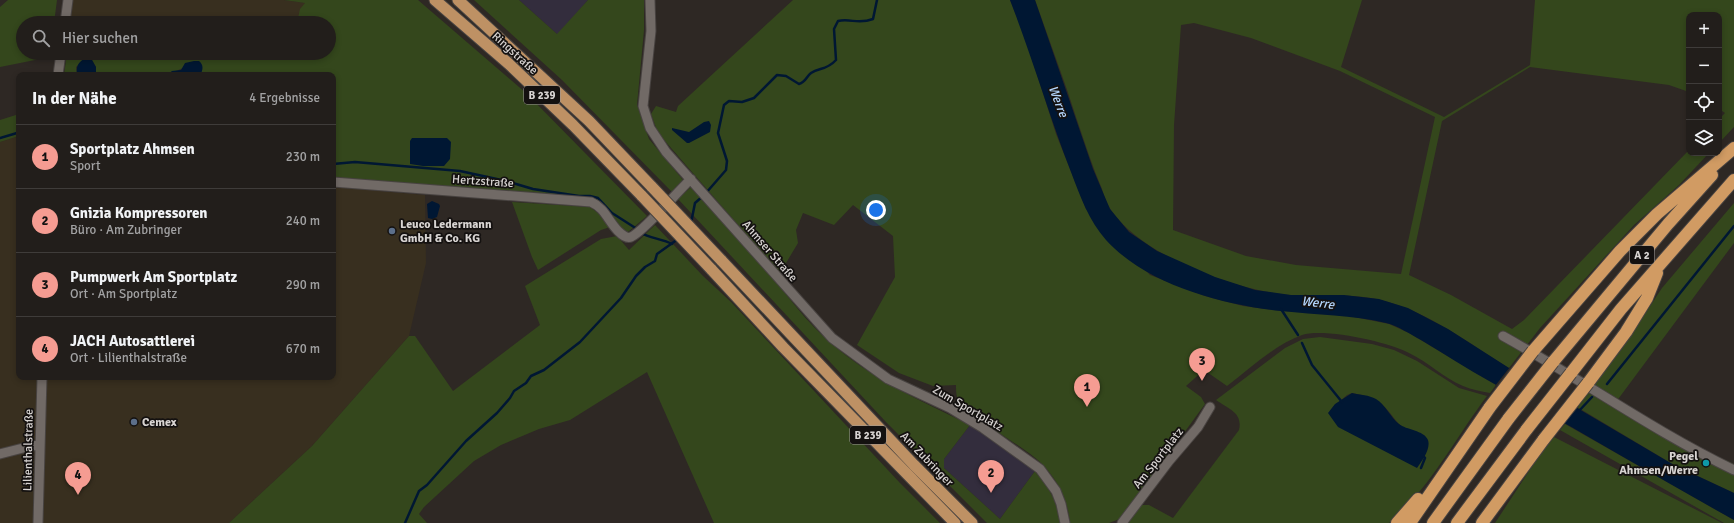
<!DOCTYPE html>
<html lang="de">
<meta charset="utf-8">
<style>
:root{--surface:#221e1b;--page:#2e2b28;--text:#f1f3f6;--muted:#a2a2a3;--line:#3f3c3a;--accent:#f59c92}
body{margin:0;font-family:Signika,sans-serif;background:var(--page);color:var(--text)}
.controls{position:absolute;right:12px;top:12px;display:grid;overflow:hidden;border-radius:8px;box-shadow:0 2px 6px #0003}
.controls button{width:36px;height:36px;display:grid;place-items:center;padding:0;border:0;border-bottom:1px solid var(--line);background:var(--surface);color:var(--text);font:20px sans-serif}
.you{position:absolute;left:876px;top:210px;width:14px;height:14px;margin:-10px;border:3px solid #fff;border-radius:50%;background:#1a73e8;box-shadow:0 0 0 6px #1a73e833}
.badge{display:grid;place-items:center;width:26px;height:26px;border-radius:50%;background:var(--accent);color:#111;font-size:13px;font-weight:700}
.pin{position:absolute;translate:-50% -33px;filter:drop-shadow(0 1px 2px #0008)}
.pin::after{content:'';position:absolute;top:21px;width:14px;height:12px;background:inherit;clip-path:polygon(0 0,100% 0,50% 100%)}
.list{margin:0;padding:0;list-style:none}
h2{display:flex;justify-content:space-between;align-items:center;height:52px;margin:0;padding:0 16px;font-size:17px}
h2 small{font-size:13px;font-weight:400;color:var(--muted)}
.list li{display:grid;grid-template-columns:26px 1fr auto;gap:12px;align-items:center;box-sizing:border-box;height:64px;padding:0 16px;border-top:1px solid var(--line)}
.list b{display:block;font-size:15px;white-space:nowrap}
.list p{margin:0;font-size:13px;white-space:nowrap;color:var(--muted)}
.list em{font-size:13px;font-style:normal;color:var(--muted)}
.icon{flex:none;width:22px;height:22px;fill:none;stroke:currentColor;stroke-width:2;stroke-linecap:round;stroke-linejoin:round}
.map{position:relative;flex:none;width:1734px;height:523px;overflow:hidden}
.search{position:absolute;background:var(--surface);box-shadow:0 2px 6px #0003;left:16px;top:16px;width:320px;height:44px;display:flex;align-items:center;gap:10px;box-sizing:border-box;padding:0 14px;border-radius:22px;color:var(--muted);font-size:15px}
.panel{position:absolute;background:var(--surface);box-shadow:0 2px 6px #0003;left:16px;top:72px;width:320px;height:308px;border-radius:8px}
.map>svg:first-child{display:block}
.commercial{fill:#332d3d}
.industrial{fill:#382f1f}
.green{fill:#34471c;fill-rule:evenodd}
.water{fill:#001733}
.pier{fill:#2e2824}
.lines{fill:none;stroke-linecap:round;stroke-linejoin:round}
.stream{stroke:#001733;stroke-width:2.5}
.minor-casing{stroke:#484341;stroke-width:11}
.trunk-casing{stroke:#484341;stroke-width:13}
.motorway-casing{stroke:#484341;stroke-width:14}
.minor{stroke:#716a66;stroke-width:9}
.trunk{stroke:#be9164;stroke-width:11}
.motorway{stroke:#d19b63;stroke-width:12}
.trunk-bridge-casing{stroke:#484341;stroke-width:13;stroke-linecap:butt}
.motorway-bridge-casing{stroke:#484341;stroke-width:14;stroke-linecap:butt}
.trunk-bridge{stroke:#be9164;stroke-width:11}
.motorway-bridge{stroke:#d19b63;stroke-width:12}
.service-dot{fill:#5c6f8a;stroke:#141110;stroke-width:1.5}
.culture-dot{fill:#0f9aa8;stroke:#141110;stroke-width:1.5}
.labels{text-anchor:middle;stroke-width:3.5;stroke-linejoin:round;paint-order:stroke}
.shield{fill:#141110;stroke:#9d9a98;stroke-width:1}
.shield-label{font-size:11px;font-weight:bold;fill:#d8d4d2}
.street-label{font-size:12px;fill:#d8d4d2;stroke:#141110}
.poi-label{font-size:12px;font-weight:bold;fill:#d8d4d2;stroke:#141110;text-anchor:start}
.water-label{font-size:13px;font-style:italic;fill:#b4d6fd;stroke:#141110}
</style>
<div class="map">
<svg width="1734" height="523" viewBox="0 0 1734 523">
<rect width="100%" height="100%" fill="#2e2824"/>
<!-- commercial -->
<path class="commercial" d="M 519,0 L 588,0 L 558,35 Z
M 970,425 L 1035,471 L 1000,519 L 944,468 L 944,459 Z"/>
<!-- industrial -->
<path class="industrial" d="M 73,0 L 284,0 L 306,3 L 304,23 L 70,23 Z
M 19,136 L 19,377 L 333,377 L 333,187 L 425,195 L 426,263 L 409,336 L 312,446 L 229,523 L 0,523 L 0,142 Z"/>
<!-- green -->
<path class="green" d="M 8,0 L 57,0 L 54,23 L 23,23 L 23,53 L 50,53 L 50,57 L 0,67 L 0,7 Z
M 284,0 L 418,0 L 526,93 L 647,216 L 628,232 L 622,229 L 606,207 L 595,199 L 333,177 L 333,75 L 200,75 L 199,61 L 167,75 L 96,75 L 96,67 L 92,60 L 86,58 L 76,67 L 77,75 L 64,75 L 67,53 L 329,53 L 329,23 L 297,23 L 300,9 L 305,3 Z
M 474,0 L 519,0 L 557,34 L 588,0 L 644,0 L 644,30 L 637,105 L 649,139 L 683,180 L 672,192 L 562,80 Z
M 793,0 L 1010,0 L 1026,40 L 1056,134 L 1086,209 L 1150,275 L 1205,296 L 1243,306 L 1282,311 L 1339,314 L 1389,324 L 1409,333 L 1496,385 L 1490,393 C 1481,391 1472,390 1463,386 C 1444,378 1428,362 1409,353 C 1388,342 1325,328 1302,335 C 1274,345 1250,369 1227,386 L 1204,370 L 1186,386 L 1201,397 L 1205,404 L 1122,518 L 1109,523 L 1070,523 C 1068,500 1058,480 1041,463 C 1022,444 969,419 957,397 C 956,394 956,388 956,385 L 933,386 L 899,373 L 857,345 L 895,277 L 893,236 L 853,205 L 834,225 L 803,213 L 796,230 L 798,243 L 780,273 L 658,133 L 651,114 L 656,106 L 676,112 L 678,106 Z
M 1035,0 L 1362,0 L 1341,67 L 1444,117 L 1530,65 L 1535,0 L 1734,0 L 1734,127 L 1719,143 L 1719,119 L 1725,113 L 1719,109 L 1719,15 L 1689,15 L 1689,92 L 1669,85 L 1530,67 L 1442,121 L 1409,275 L 1451,295 L 1512,329 L 1524,320 L 1689,150 L 1689,153 L 1709,153 L 1679,185 L 1634,225 L 1540,328 L 1509,368 C 1468,343 1428,311 1380,300 C 1351,293 1320,297 1290,295 C 1236,291 1142,256 1111,210 C 1107,204 1104,196 1102,189 C 1092,166 1085,143 1077,120 C 1064,79 1049,40 1035,0 ZM 1194,23 L 1251,38 L 1340,71 L 1435,117 L 1401,274 L 1296,265 L 1246,256 L 1173,230 L 1174,125 L 1181,25 Z
M 19,114 L 19,136 L 0,142 L 0,120 Z
M 691,187 C 716,215 743,243 768,272 C 788,296 806,322 830,342 C 871,379 921,401 970,425 L 944,459 L 944,468 L 1000,519 L 1035,471 C 1049,487 1057,501 1060,523 L 987,523 L 886,422 L 678,199 Z
M 512,202 L 590,207 L 598,213 L 610,227 L 601,230 L 538,270 L 532,257 Z
M 1734,203 L 1734,243 L 1616,402 L 1708,452 L 1734,464 L 1734,493 L 1674,465 L 1577,407 L 1623,347 L 1662,288 Z
M 655,225 L 703,276 L 731,302 L 900,483 L 940,523 L 714,523 L 647,372 L 570,420 L 539,429 L 501,445 L 474,461 L 424,507 L 419,514 L 427,523 L 229,523 L 312,446 L 409,336 L 415,336 L 453,391 L 540,325 L 525,286 L 601,239 L 617,236 L 629,250 Z
M 1320,337 L 1372,344 L 1394,350 L 1417,361 L 1459,388 L 1487,396 C 1456,437 1429,490 1389,523 L 1127,523 L 1140,505 L 1149,505 L 1173,518 L 1239,430 C 1243,413 1229,409 1216,400 L 1285,348 L 1303,339 ZM 1352,393 C 1369,396 1379,399 1390,413 C 1395,419 1397,423 1403,427 L 1333,407 L 1347,395 Z
M 1565,424 L 1734,520 L 1734,523 L 1724,523 L 1560,430 Z
M 1554,437 L 1722,523 L 1495,523 L 1537,459 Z"/>
<!-- water -->
<path class="water" d="M 1010,0 L 1035,0 L 1093,169 L 1110,209 L 1129,232 L 1157,251 L 1215,277 L 1255,290 L 1291,295 L 1344,295 L 1379,299 L 1408,308 L 1448,329 L 1509,368 L 1674,465 L 1734,493 L 1734,520 C 1653,475 1573,427 1491,382 C 1467,369 1445,354 1421,340 C 1410,334 1398,326 1386,323 C 1352,315 1317,315 1281,311 C 1223,305 1147,285 1106,240 C 1089,221 1080,196 1071,172 C 1049,115 1032,57 1010,0 Z
M 86,58 L 92,60 L 96,67 L 96,75 L 77,75 C 76,66 78,62 86,58 Z
M 194,61 L 199,61 C 204,65 203,70 200,75 L 167,75 L 172,71 L 181,70 L 185,63 Z
M 709,121 L 711,125 L 710,132 L 689,143 L 687,143 L 672,130 L 672,128 L 689,132 L 704,122 Z
M 412,138 L 447,138 L 451,142 L 450,159 L 444,166 L 423,166 L 410,164 L 410,141 Z
M 432,201 L 439,204 L 440,206 L 437,217 L 432,219 L 428,218 L 427,204 Z
M 1352,393 C 1360,395 1369,395 1376,399 C 1386,405 1390,417 1399,424 C 1406,430 1424,430 1428,440 C 1431,449 1422,461 1417,468 L 1338,427 L 1328,413 L 1335,404 Z"/>
<!-- pier -->
<path class="pier" d="M 1510,367 L 1579,406 L 1563,425 L 1495,386 Z"/>
<g class="lines">
<!-- stream -->
<path class="stream" d="M 0,138 L 17,133 L 19,130
M 333,164 L 355,162 L 460,171 L 506,181 L 533,189 L 579,196 L 590,196 L 598,198 L 612,213 L 637,229
M 706,193 L 726,170 L 727,161 L 718,133 L 724,105 L 729,101 L 742,102 L 754,98 L 777,75 L 786,76 L 799,84 C 806,82 806,77 811,73 C 819,67 826,71 836,60 L 834,29 L 838,21 C 851,18 858,25 873,19 L 877,0
M 691,223 L 695,203 L 703,196
M 641,233 C 649,238 663,239 672,244
M 1281,309 L 1298,335
M 1302,343 L 1312,365 L 1342,402
M 1607,384 L 1734,226
M 1578,412 L 1592,397
M 1421,468 L 1425,458 L 1422,455
M 405,523 L 419,491 L 427,485 L 466,441 L 497,413 L 510,398 L 514,391 L 526,383 L 531,376 L 544,370 L 580,342 L 621,298 L 636,276 L 645,267 L 655,261 L 657,254 L 678,239"/>
<defs>
<path id="minor" d="M 650,0 L 651,31 L 643,106 L 650,128 L 666,152 L 832,338 L 888,379 L 950,408 L 983,428 L 1040,469 L 1056,491 L 1061,504 L 1065,523
M 65,23 L 68,0
M 58,75 L 61,53
M 333,182 L 591,202 C 605,208 608,221 618,231 C 621,234 627,239 631,237 C 643,232 679,190 691,179
M 1503,336 C 1581,379 1653,431 1734,470
M 0,454 L 31,446 L 40,445
M 38,523 L 42,377
M 1122,523 L 1169,461 L 1198,427 L 1210,407"/>
<path id="trunk" d="M 435,0 L 509,64 L 573,125 L 642,196
M 458,0 L 589,121 L 652,187
M 721,260 L 914,465 L 972,523
M 711,269 L 783,347 L 955,523"/>
<path id="motorway" d="M 1533,351 L 1620,251 L 1657,214 L 1734,148
M 1553,362 L 1668,224 L 1712,175
M 1571,373 L 1621,309 L 1734,180
M 1588,383 L 1626,332 L 1647,298 L 1657,273
M 1397,523 L 1418,499
M 1410,523 L 1490,407
M 1433,523 L 1509,418
M 1457,523 L 1527,429
M 1482,523 L 1544,439"/>
</defs>
<!-- minor casing -->
<use href="#minor" class="minor-casing"/>
<!-- trunk casing -->
<use href="#trunk" class="trunk-casing"/>
<!-- motorway casing -->
<use href="#motorway" class="motorway-casing"/>
<!-- minor -->
<use href="#minor" class="minor"/>
<!-- trunk -->
<use href="#trunk" class="trunk"/>
<!-- motorway -->
<use href="#motorway" class="motorway"/>
<defs>
<path id="trunk-bridge" d="M 652,187 L 721,260
M 642,196 L 711,269"/>
<path id="motorway-bridge" d="M 1490,407 L 1533,351
M 1509,418 L 1553,362
M 1527,429 L 1571,373
M 1544,439 L 1588,383"/>
</defs>
<!-- trunk-bridge casing -->
<use href="#trunk-bridge" class="trunk-bridge-casing"/>
<!-- motorway-bridge casing -->
<use href="#motorway-bridge" class="motorway-bridge-casing"/>
<!-- trunk-bridge -->
<use href="#trunk-bridge" class="trunk-bridge"/>
<!-- motorway-bridge -->
<use href="#motorway-bridge" class="motorway-bridge"/>
</g>
<!-- markers -->
<g class="service-dot">
<circle cx="392" cy="231" r="4"/>
<circle cx="134" cy="422" r="4"/>
</g>
<circle class="culture-dot" cx="1706" cy="463" r="4"/>
<g class="labels">
<!-- shield labels -->
<g class="shield">
<rect x="524" y="86" width="36" height="18" rx="3"/>
<rect x="1630" y="246" width="24" height="18" rx="3"/>
<rect x="850" y="426" width="36" height="18" rx="3"/>
</g>
<g class="shield-label">
<text x="542" y="99">B 239</text>
<text x="1642" y="259">A 2</text>
<text x="868" y="439">B 239</text>
</g>
<!-- street labels -->
<g class="street-label">
<text transform="translate(515 53) rotate(42)" y="4">Ringstraße</text>
<text transform="translate(483 181) rotate(4)" y="4">Hertzstraße</text>
<text transform="translate(770 251) rotate(49)" y="4">Ahmser Straße</text>
<text transform="translate(968 408) rotate(30)" y="4">Zum Sportplatz</text>
<text transform="translate(28 450) rotate(-89)" y="4">Lilienthalstraße</text>
<text transform="translate(1158 458) rotate(-52)" y="4">Am Sportplatz</text>
<text transform="translate(927 459) rotate(46)" y="4">Am Zubringer</text>
</g>
<!-- poi labels -->
<g class="poi-label">
<text x="400" y="228">Leuco Ledermann<tspan x="400" dy="14">GmbH &amp; Co. KG</tspan></text>
<text x="142" y="426">Cemex</text>
<text x="1698" y="460" text-anchor="end">Pegel<tspan x="1698" dy="14">Ahmsen/Werre</tspan></text>
</g>
<!-- water labels -->
<g class="water-label">
<text transform="translate(1059 101) rotate(69)" y="5">Werre</text>
<text transform="translate(1318 302) rotate(7)" y="5">Werre</text>
</g>
</g>
</svg>
<div class="controls">
<button>+</button>
<button>−</button>
<button><svg class="icon" aria-label="locate" viewBox="0 0 24 24"><circle cx="12" cy="12" r="6"/><path d="M12 2v4M12 18v4M2 12h4M18 12h4"/></svg></button>
<button><svg class="icon" aria-label="layers" viewBox="0 0 24 24"><path d="M12 4l9 5-9 5-9-5zM3 14l9 5 9-5"/></svg></button>
</div>
<div class="you"></div>
<div class="pin badge" style="left:1087px;top:407px">1</div>
<div class="pin badge" style="left:991px;top:493px">2</div>
<div class="pin badge" style="left:1202px;top:381px">3</div>
<div class="pin badge" style="left:78px;top:495px">4</div>
<div class="search"><svg class="icon" aria-label="search" viewBox="0 0 24 24"><circle cx="10" cy="10" r="6"/><path d="M15 15l6 6"/></svg>Hier suchen</div>
<section class="panel">
<h2>In der Nähe<small>4 Ergebnisse</small></h2>
<ul class="list">
<li><span class="badge">1</span><div><b>Sportplatz Ahmsen</b><p>Sport</p></div><em>230 m</em></li>
<li><span class="badge">2</span><div><b>Gnizia Kompressoren</b><p>Büro · Am Zubringer</p></div><em>240 m</em></li>
<li><span class="badge">3</span><div><b>Pumpwerk Am Sportplatz</b><p>Ort · Am Sportplatz</p></div><em>290 m</em></li>
<li><span class="badge">4</span><div><b>JACH Autosattlerei</b><p>Ort · Lilienthalstraße</p></div><em>670 m</em></li>
</ul>
</section>
</div>
